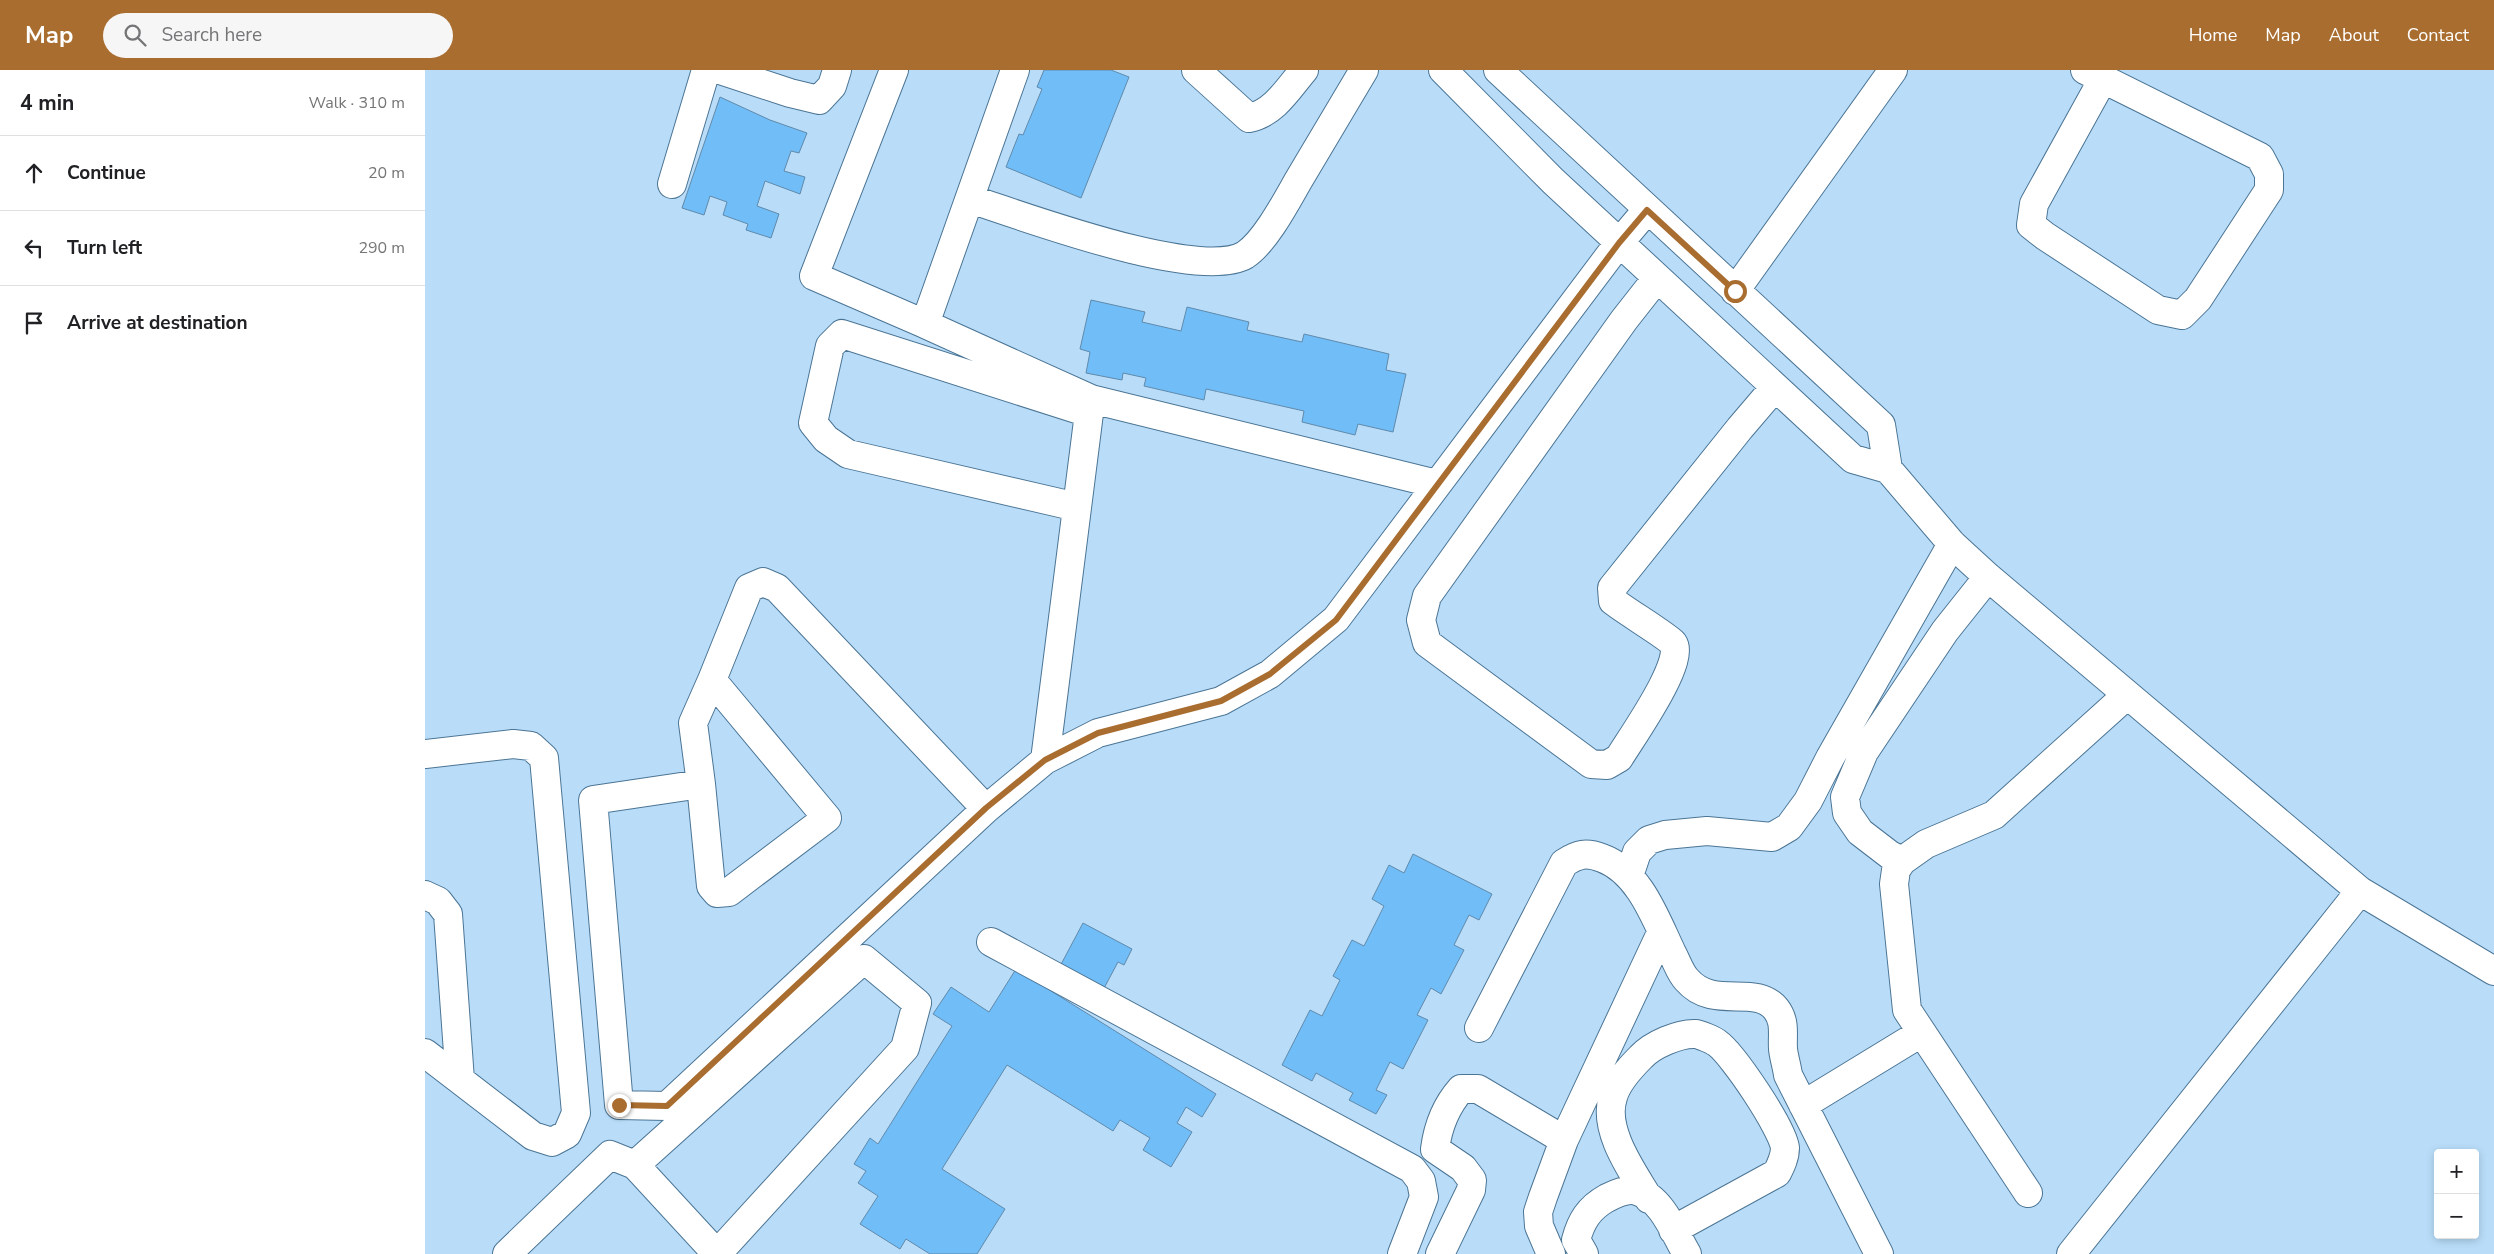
<!DOCTYPE html>
<meta charset="utf-8">
<style>
:root{--surface:#fff;--page:#f6f6f6;--text:#202124;--muted:#757577;--line:#e0e0e0;--accent:#a96d30}
body{margin:0;font-family:"Nunito Sans",sans-serif;background:var(--page);color:var(--text)}
.controls{position:absolute;right:15px;bottom:15px;display:grid;overflow:hidden;border-radius:5px;box-shadow:0 2px 8px #0003}
.controls button{width:45px;height:45px;display:grid;place-items:center;padding:0;border:0;border-bottom:1px solid var(--line);background:var(--surface);color:var(--text);font:25px sans-serif}
.stop{position:absolute;width:15px;height:15px;margin:-11px;border:4px solid #a96d30;border-radius:50%;background:#fff}
.stop.end{background:#a96d30;border-color:#fff;box-shadow:0 1px 5px #0008}
.list{margin:0;padding:0;list-style:none}
h2{display:flex;justify-content:space-between;align-items:center;height:65px;margin:0;padding:0 20px;font-size:21px}
h2 small{font-size:16px;font-weight:400;color:var(--muted)}
.list li{display:grid;grid-template-columns:32px 1fr auto;gap:15px;align-items:center;box-sizing:border-box;height:75px;padding:0 20px;border-top:1px solid var(--line)}
.list b{display:block;font-size:19px;white-space:nowrap}
.list em{font-size:16px;font-style:normal;color:var(--muted)}
.icon{flex:none;width:28px;height:28px;fill:none;stroke:currentColor;stroke-width:2;stroke-linecap:round;stroke-linejoin:round}
.map{position:relative;flex:none;width:2069px;height:1184px;overflow:hidden}
header{display:flex;align-items:center;gap:30px;box-sizing:border-box;height:70px;padding:0 25px;background:var(--accent);color:#fff}
header strong{font-size:24px}
nav{display:flex;gap:28px;margin-inline-start:auto;font-size:18px}
.search{width:350px;height:45px;background:var(--page);display:flex;align-items:center;gap:12px;box-sizing:border-box;padding:0 18px;border-radius:28px;color:var(--muted);font-size:19px}
main{display:flex}
aside{flex:1;background:var(--surface)}
.map>svg:first-child{display:block}
.building{fill:#70bdf8;stroke:#608aab}
.lines{fill:none;stroke-linecap:round;stroke-linejoin:round}
.minor-casing{stroke:#4b7595;stroke-width:30}
.minor{stroke:#fff;stroke-width:28}
.route{stroke:#a96d30;stroke-width:6}
</style>
<header>
<strong>Map</strong>
<div class="search"><svg class="icon" aria-label="search" viewBox="0 0 24 24"><circle cx="10" cy="10" r="6"/><path d="M15 15l6 6"/></svg>Search here</div>
<nav><a>Home</a><a>Map</a><a>About</a><a>Contact</a></nav>
</header>
<main>
<aside>
<h2>4 min<small>Walk · 310 m</small></h2>
<ul class="list">
<li><svg class="icon" aria-label="ahead" viewBox="0 0 24 24"><path d="M12 20V5M6 11l6-6 6 6"/></svg><div><b>Continue</b></div><em>20 m</em></li>
<li><svg class="icon" aria-label="left" viewBox="0 0 24 24"><path d="M17 20v-9H6M10 6l-5 5 5 5"/></svg><div><b>Turn left</b></div><em>290 m</em></li>
<li><svg class="icon" aria-label="arrive" viewBox="0 0 24 24"><path d="M6 21V4h12l-3 4 3 4H6"/></svg><div><b>Arrive at destination</b></div></li>
</ul>
</aside>
<div class="map">
<svg width="2069" height="1184" viewBox="0 0 2069 1184">
<rect width="100%" height="100%" fill="#b9ddf9"/>
<!-- building -->
<path class="building" d="M 619,0 L 686,0 L 704,7 L 656,128 L 581,97 L 594,64 L 598,65 L 617,19 L 612,17 Z
M 295,27 L 345,50 L 382,63 L 374,83 L 366,81 L 359,101 L 380,107 L 375,124 L 340,111 L 332,136 L 354,144 L 346,168 L 321,160 L 323,154 L 298,145 L 302,132 L 285,126 L 279,145 L 257,138 Z
M 666,230 L 720,242 L 717,252 L 756,261 L 762,237 L 824,252 L 822,260 L 877,272 L 879,264 L 964,284 L 961,300 L 981,304 L 968,362 L 933,354 L 930,365 L 877,352 L 879,341 L 781,319 L 779,330 L 719,316 L 721,308 L 698,303 L 697,310 L 661,303 L 665,282 L 655,279 Z
M 988,784 L 1067,824 L 1054,850 L 1044,845 L 1029,875 L 1039,880 L 1016,924 L 1006,918 L 992,945 L 1003,950 L 978,999 L 965,992 L 951,1020 L 962,1025 L 951,1044 L 924,1030 L 928,1023 L 891,1003 L 887,1011 L 857,995 L 885,940 L 897,946 L 915,910 L 908,906 L 927,870 L 939,876 L 959,836 L 947,829 L 964,795 L 979,803 Z
M 658,853 L 707,879 L 699,895 L 693,892 L 677,922 L 633,900 Z
M 591,899 L 791,1024 L 777,1047 L 761,1037 L 752,1053 L 767,1062 L 746,1097 L 718,1080 L 725,1068 L 695,1050 L 688,1061 L 582,995 L 517,1099 L 580,1139 L 552,1184 L 505,1184 L 481,1169 L 475,1179 L 435,1154 L 453,1126 L 433,1113 L 441,1101 L 429,1094 L 445,1068 L 453,1074 L 527,956 L 508,944 L 526,917 L 564,942 Z"/>
<g class="lines">
<defs>
<path id="minor" d="M 295,0 L 365,23 L 394,30 L 407,16 L 412,0
M 469,0 L 389,206 L 500,254 L 590,0
M 771,0 L 824,48 C 849,43 863,19 879,0
M 1018,0 L 1128,111 L 1428,389 L 1463,399
M 1073,0 L 1456,355 L 1463,399 L 1527,474 L 1563,507 L 1935,821 L 2069,901
M 1660,0 L 1835,87 L 1844,104 L 1844,120 L 1773,229 L 1757,245 L 1733,240 L 1620,166 L 1606,155 L 1609,134 L 1678,9
M 247,114 L 281,0
M 545,129 C 598,146 774,212 820,185 C 840,172 861,132 873,111 C 895,74 917,37 939,0
M 1232,208 L 1199,250 L 1002,526 L 996,550 L 1002,573 L 1166,694 L 1182,695 L 1194,688 C 1206,668 1261,591 1248,573 C 1242,566 1199,540 1188,531 L 1187,518 L 1315,358 L 1350,317
M 1310,221 L 1468,0
M 500,254 L 666,329 L 1012,414
M 287,610 L 324,518 L 338,512 L 352,518 L 561,739
M 0,684 L 88,674 L 106,676 L 119,688 L 151,1043 L 142,1064 L 127,1072 L 108,1066 L 0,983
M 620,690 L 664,343 L 417,264 L 405,276 L 388,353 L 401,369 L 423,384 L 652,437
M 276,714 L 268,653 L 287,610 L 402,748 L 304,822 L 292,823 L 286,816 L 276,714 L 168,730 L 194,1035 L 242,1036 L 561,739 L 620,690 L 673,663 L 796,631 L 845,604 L 911,549 L 1194,173 L 1222,140
M 1477,791 L 1465,785 L 1435,762 L 1422,743 L 1420,727 L 1439,682 L 1520,561 L 1563,507
M 1204,806 L 1212,782 L 1224,770 L 1240,765 L 1282,761 L 1347,767 L 1364,757 L 1383,731 L 1405,688 L 1527,474
M 0,825 L 13,831 L 23,844 L 35,1010
M 566,872 L 987,1099 L 996,1111 L 999,1127 L 977,1184
M 1054,958 L 1139,793 C 1153,784 1161,782 1177,788 C 1215,802 1231,850 1247,883 C 1252,892 1255,903 1262,910 C 1289,941 1330,913 1351,939 C 1361,952 1357,964 1358,979 C 1359,988 1362,997 1363,1005 L 1454,1184
M 1378,1035 L 1496,963
M 210,1095 L 439,889 L 492,933 L 480,978 L 292,1184
M 1603,1123 L 1482,940 L 1469,814 L 1471,800 L 1477,791 L 1501,774 L 1569,745 L 1702,625
M 1224,1129 C 1208,1102 1177,1060 1188,1027 C 1192,1012 1205,998 1216,987 C 1227,975 1254,963 1271,964 C 1276,965 1288,970 1292,973 C 1308,984 1358,1059 1360,1078 C 1360,1087 1356,1095 1352,1103 L 1248,1160
M 82,1184 L 185,1085 L 210,1095 L 292,1184
M 1015,1184 L 1046,1120 L 1047,1110 L 1038,1098 L 1010,1079 C 1013,1056 1021,1036 1036,1019 L 1053,1019 L 1139,1070
M 1126,1184 L 1114,1156 L 1113,1142 L 1118,1127 L 1139,1070 L 1236,863
M 1159,1184 L 1151,1170 C 1156,1151 1164,1138 1182,1128 C 1190,1124 1203,1118 1212,1121 C 1237,1128 1250,1164 1262,1184
M 1646,1184 L 1935,821"/>
</defs>
<!-- minor casing -->
<use href="#minor" class="minor-casing"/>
<!-- minor -->
<use href="#minor" class="minor"/>
</g>
<g class="lines">
<!-- route -->
<path class="route" d="M 194,1035 L 242,1036 L 561,738 L 620,690 L 673,663 L 796,631 L 845,604 L 911,550 L 1194,173 L 1222,140 L 1310,221"/>
</g>
</svg>
<div class="controls">
<button>+</button>
<button>−</button>
</div>
<div class="stop" style="left:1310px;top:221px"></div>
<div class="stop end" style="left:194px;top:1035px"></div>
</div>
</main>
